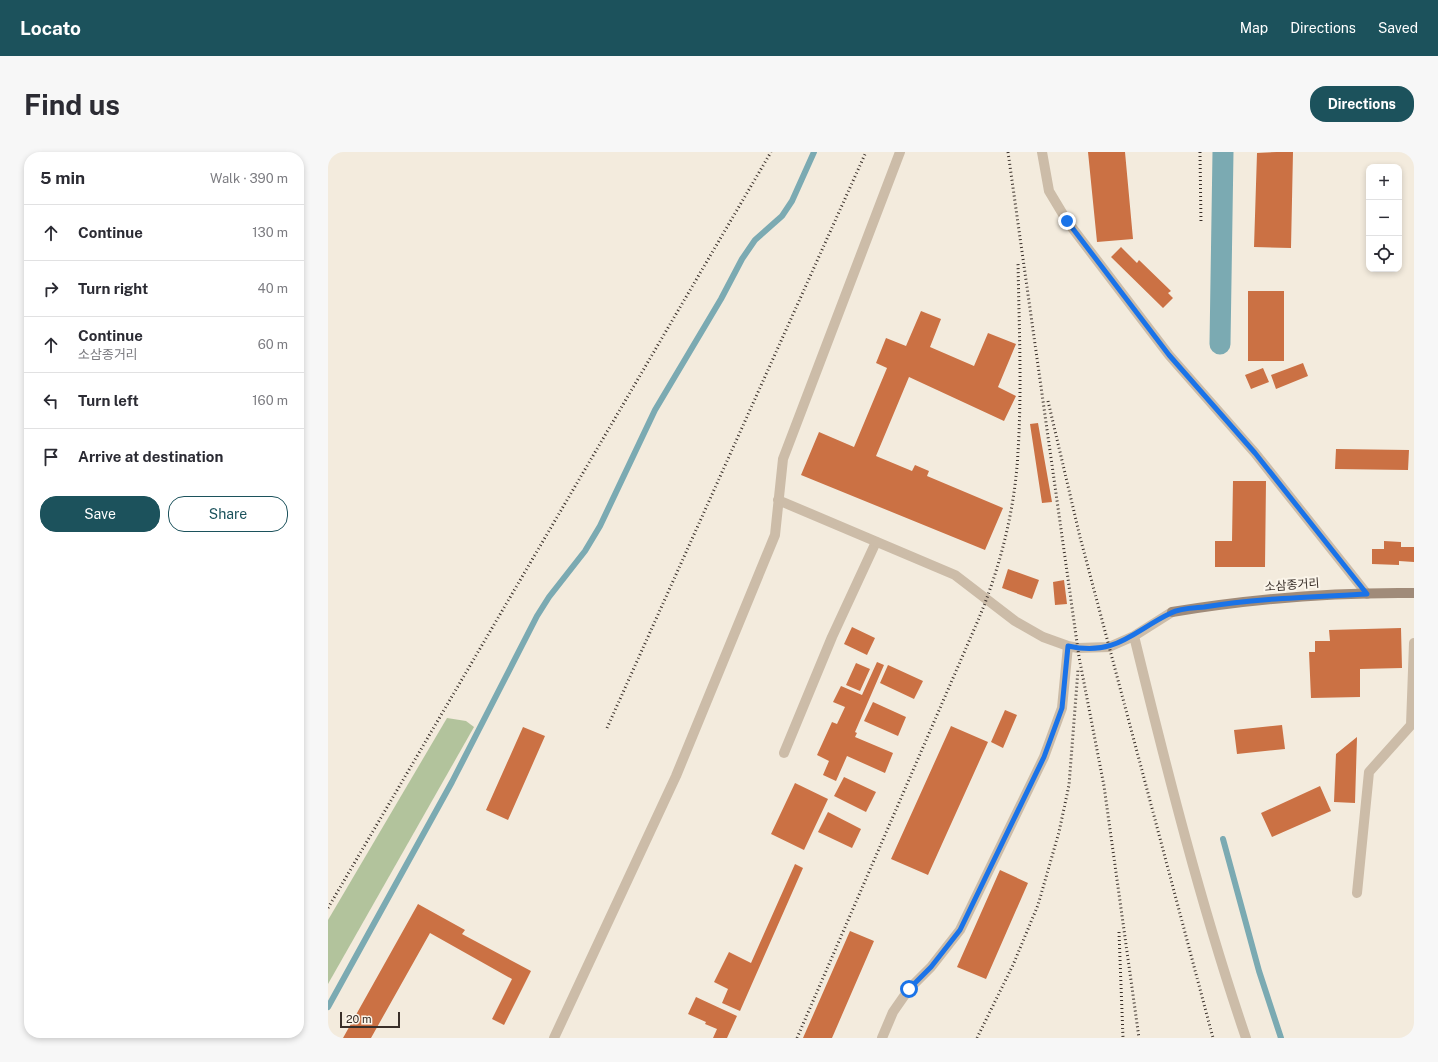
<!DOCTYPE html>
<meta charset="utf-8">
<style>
:root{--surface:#fff;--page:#f7f7f7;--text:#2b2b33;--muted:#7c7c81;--line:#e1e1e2;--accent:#1c525c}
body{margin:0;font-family:"Public Sans","Noto Sans KR",sans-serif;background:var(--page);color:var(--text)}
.controls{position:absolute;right:12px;top:12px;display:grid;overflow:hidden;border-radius:8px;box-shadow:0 2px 6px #0003}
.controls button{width:36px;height:36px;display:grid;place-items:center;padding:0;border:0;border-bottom:1px solid var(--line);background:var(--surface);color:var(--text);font:20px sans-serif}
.scale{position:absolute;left:12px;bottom:10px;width:60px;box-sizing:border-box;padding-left:4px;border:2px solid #392f29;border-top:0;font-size:11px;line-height:14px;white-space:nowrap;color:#392f29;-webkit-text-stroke:3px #fbf5ea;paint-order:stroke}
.stop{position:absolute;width:12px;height:12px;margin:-9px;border:3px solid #1a73e8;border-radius:50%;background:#fff}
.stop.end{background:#1a73e8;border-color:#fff;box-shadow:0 1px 4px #0008}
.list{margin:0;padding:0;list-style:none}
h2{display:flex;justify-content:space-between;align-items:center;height:52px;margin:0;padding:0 16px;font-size:17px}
h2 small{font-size:13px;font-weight:400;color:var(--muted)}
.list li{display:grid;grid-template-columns:26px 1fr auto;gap:12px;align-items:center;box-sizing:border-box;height:56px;padding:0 16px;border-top:1px solid var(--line)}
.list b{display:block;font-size:15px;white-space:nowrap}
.list p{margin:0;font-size:13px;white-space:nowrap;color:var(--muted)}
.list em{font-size:13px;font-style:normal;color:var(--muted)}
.actions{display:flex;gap:8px;padding:12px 16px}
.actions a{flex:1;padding:9px 0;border:1px solid var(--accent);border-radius:16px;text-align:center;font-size:14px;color:var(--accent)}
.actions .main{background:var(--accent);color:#fff}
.icon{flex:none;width:22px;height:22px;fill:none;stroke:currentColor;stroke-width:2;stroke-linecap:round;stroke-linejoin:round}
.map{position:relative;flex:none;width:1086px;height:886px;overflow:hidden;border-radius:16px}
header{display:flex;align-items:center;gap:24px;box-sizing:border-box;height:56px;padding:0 20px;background:var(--accent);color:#fff}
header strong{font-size:19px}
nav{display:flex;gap:22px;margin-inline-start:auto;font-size:14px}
.intro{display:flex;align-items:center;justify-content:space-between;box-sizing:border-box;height:96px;padding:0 24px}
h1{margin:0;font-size:28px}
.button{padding:10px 18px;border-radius:16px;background:var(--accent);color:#fff;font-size:14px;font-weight:700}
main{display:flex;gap:24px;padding:0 24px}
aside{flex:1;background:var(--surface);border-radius:16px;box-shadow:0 2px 6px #0003}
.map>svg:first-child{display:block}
.green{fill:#b2c39c}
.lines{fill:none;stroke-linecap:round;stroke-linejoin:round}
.stream{stroke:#7baab2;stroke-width:6}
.canal{stroke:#7baab2;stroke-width:21}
.building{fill:#cb7144}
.lane{stroke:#ccbca8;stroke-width:10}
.street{stroke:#ccbca8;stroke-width:10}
.secondary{stroke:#a08b79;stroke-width:10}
.rail{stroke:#392f29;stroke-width:3;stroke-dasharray:1 3;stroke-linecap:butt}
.route{stroke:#1a73e8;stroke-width:5}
.labels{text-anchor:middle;stroke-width:4;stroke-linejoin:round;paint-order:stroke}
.street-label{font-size:12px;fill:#392f29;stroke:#fbf5ea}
</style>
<header>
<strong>Locato</strong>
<nav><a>Map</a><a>Directions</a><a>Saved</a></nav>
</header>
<div class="intro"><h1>Find us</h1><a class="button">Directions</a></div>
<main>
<aside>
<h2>5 min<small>Walk · 390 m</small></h2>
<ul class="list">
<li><svg class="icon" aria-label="ahead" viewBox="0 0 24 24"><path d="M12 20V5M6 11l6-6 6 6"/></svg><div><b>Continue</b></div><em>130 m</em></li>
<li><svg class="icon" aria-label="right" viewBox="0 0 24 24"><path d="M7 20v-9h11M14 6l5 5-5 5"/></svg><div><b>Turn right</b></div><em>40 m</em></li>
<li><svg class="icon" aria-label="ahead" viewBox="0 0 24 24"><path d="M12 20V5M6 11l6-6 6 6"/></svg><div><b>Continue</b><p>소삼종거리</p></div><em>60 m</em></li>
<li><svg class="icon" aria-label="left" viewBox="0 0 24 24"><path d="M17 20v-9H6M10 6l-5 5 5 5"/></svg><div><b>Turn left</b></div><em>160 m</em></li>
<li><svg class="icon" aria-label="arrive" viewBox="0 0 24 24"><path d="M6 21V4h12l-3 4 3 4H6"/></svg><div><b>Arrive at destination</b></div></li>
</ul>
<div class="actions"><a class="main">Save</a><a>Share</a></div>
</aside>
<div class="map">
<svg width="1086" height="886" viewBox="0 0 1086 886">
<rect width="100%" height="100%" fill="#f3ebdd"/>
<!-- green -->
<path class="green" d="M 119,566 L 138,569 L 146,575 L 0,832 L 0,768 Z"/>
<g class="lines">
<!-- stream -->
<path class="stream" d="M 895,687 L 931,819 L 953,886
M 0,855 L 124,630 L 209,464 L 221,445 L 257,399 L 272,374 L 327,258 L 393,147 L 414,107 L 427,88 L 454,64 L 464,49 L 486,0"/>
<!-- canal -->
<path class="canal" d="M 892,192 L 895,0"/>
</g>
<!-- building -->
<path class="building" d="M 760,0 L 797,0 L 805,87 L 769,90 Z
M 949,0 L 965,0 L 963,96 L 926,95 L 929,1 Z
M 793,95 L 809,111 L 811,108 L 843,139 L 840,141 L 845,146 L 835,156 L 783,105 Z
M 920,139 L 956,139 L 956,209 L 920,209 Z
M 593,159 L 613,167 L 602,195 L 646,214 L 660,181 L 688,192 L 670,235 L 688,244 L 676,269 L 581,225 L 548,304 L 584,319 L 587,313 L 601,319 L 599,324 L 675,356 L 657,398 L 473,323 L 491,280 L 526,295 L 559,216 L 548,211 L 558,186 L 578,194 Z
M 975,211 L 980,224 L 948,237 L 943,223 Z
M 935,216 L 941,230 L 923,237 L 917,223 Z
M 710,271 L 724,350 L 714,351 L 702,272 Z
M 1008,297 L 1081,298 L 1080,318 L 1007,317 Z
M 905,329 L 938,329 L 937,415 L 887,415 L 887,389 L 904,389 Z
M 1056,389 L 1073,390 L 1073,395 L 1086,395 L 1086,410 L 1071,409 L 1071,413 L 1044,412 L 1044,397 L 1056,397 Z
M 680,417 L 711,428 L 704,447 L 674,436 Z
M 736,428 L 739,452 L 727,453 L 725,430 Z
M 524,475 L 547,486 L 539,503 L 516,492 Z
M 1073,476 L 1074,516 L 1032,517 L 1032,545 L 983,546 L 981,500 L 987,500 L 987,489 L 1002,489 L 1001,478 Z
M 549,510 L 556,513 L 527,580 L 529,581 L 527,585 L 565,601 L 557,621 L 519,604 L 508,629 L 495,623 L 501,609 L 489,603 L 504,570 L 509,572 L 517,555 L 505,550 L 513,534 L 534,543 Z
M 528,511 L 542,517 L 532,539 L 518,533 Z
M 560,513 L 595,529 L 586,547 L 552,531 Z
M 545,550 L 578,565 L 570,584 L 536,569 Z
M 677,558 L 689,563 L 675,596 L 663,590 Z
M 954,573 L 957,597 L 909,602 L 906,578 Z
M 623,574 L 660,590 L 600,723 L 563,707 Z
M 195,575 L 217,584 L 180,668 L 158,658 Z
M 1029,585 L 1027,651 L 1006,650 L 1008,602 Z
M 516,625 L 548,640 L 538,660 L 506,644 Z
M 467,631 L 500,647 L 476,698 L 443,682 Z
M 992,634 L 1003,659 L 944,685 L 933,661 Z
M 500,660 L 533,677 L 524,696 L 490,680 Z
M 467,712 L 475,716 L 412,859 L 394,851 L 400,837 L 386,830 L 401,800 L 423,811 Z
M 672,718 L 700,731 L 658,827 L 629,815 Z
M 90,752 L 137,778 L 134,782 L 203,819 L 176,873 L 164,867 L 184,827 L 102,781 L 43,886 L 15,886 Z
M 522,779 L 546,789 L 504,886 L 475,886 Z
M 368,845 L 409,864 L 399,886 L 385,886 L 389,877 L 377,872 L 378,870 L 360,862 Z"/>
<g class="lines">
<!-- lane -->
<path class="lane" d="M 456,601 L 504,485 L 548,390
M 1029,741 L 1041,620 L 1083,573 L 1086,491"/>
<!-- street -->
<path class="street" d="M 714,0 L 721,39 L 739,69 L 841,203 L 927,301 L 1039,442
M 450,348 L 627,423 L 687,469 L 715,485 L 740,494 L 750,496 L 781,495 L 806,484 L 844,460
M 806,484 C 839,619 873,754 918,886
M 226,886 L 348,624 L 447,383 L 455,307 L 572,0
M 554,886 L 565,860 L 581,837 L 603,815 L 632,778 L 716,605 L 734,556 L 740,494"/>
<!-- secondary -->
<path class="secondary" d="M 844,460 C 924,447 1005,440 1086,441"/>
<!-- rail -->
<path class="rail" d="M 680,0 L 751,505 L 776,634 L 811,886
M 872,0 L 873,72
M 720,249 L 752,385 L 885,886
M 279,576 L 538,0
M 0,756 L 443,0
M 791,780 L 795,886
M 469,886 L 648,473 C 671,420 687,359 690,300 C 694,237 691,173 690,109
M 649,886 L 685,813 L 710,753 L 731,680 L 741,633 L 750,518"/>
</g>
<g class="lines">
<!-- route -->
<path class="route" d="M 581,837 L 603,815 L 632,778 L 716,605 L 734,556 L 740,494 C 788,505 805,479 843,461 C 852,456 866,456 876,455 C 930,446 985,445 1039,442 L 927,301 L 841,203 L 739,69"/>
</g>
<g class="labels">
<!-- street labels -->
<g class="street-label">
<text transform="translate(964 433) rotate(-4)" y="4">소삼종거리</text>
</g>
</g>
</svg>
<div class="controls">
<button>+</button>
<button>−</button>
<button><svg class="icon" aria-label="locate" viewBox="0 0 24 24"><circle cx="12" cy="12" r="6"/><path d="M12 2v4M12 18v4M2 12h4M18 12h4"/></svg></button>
</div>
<div class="scale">20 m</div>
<div class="stop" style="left:581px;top:837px"></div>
<div class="stop end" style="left:739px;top:69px"></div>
</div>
</main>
